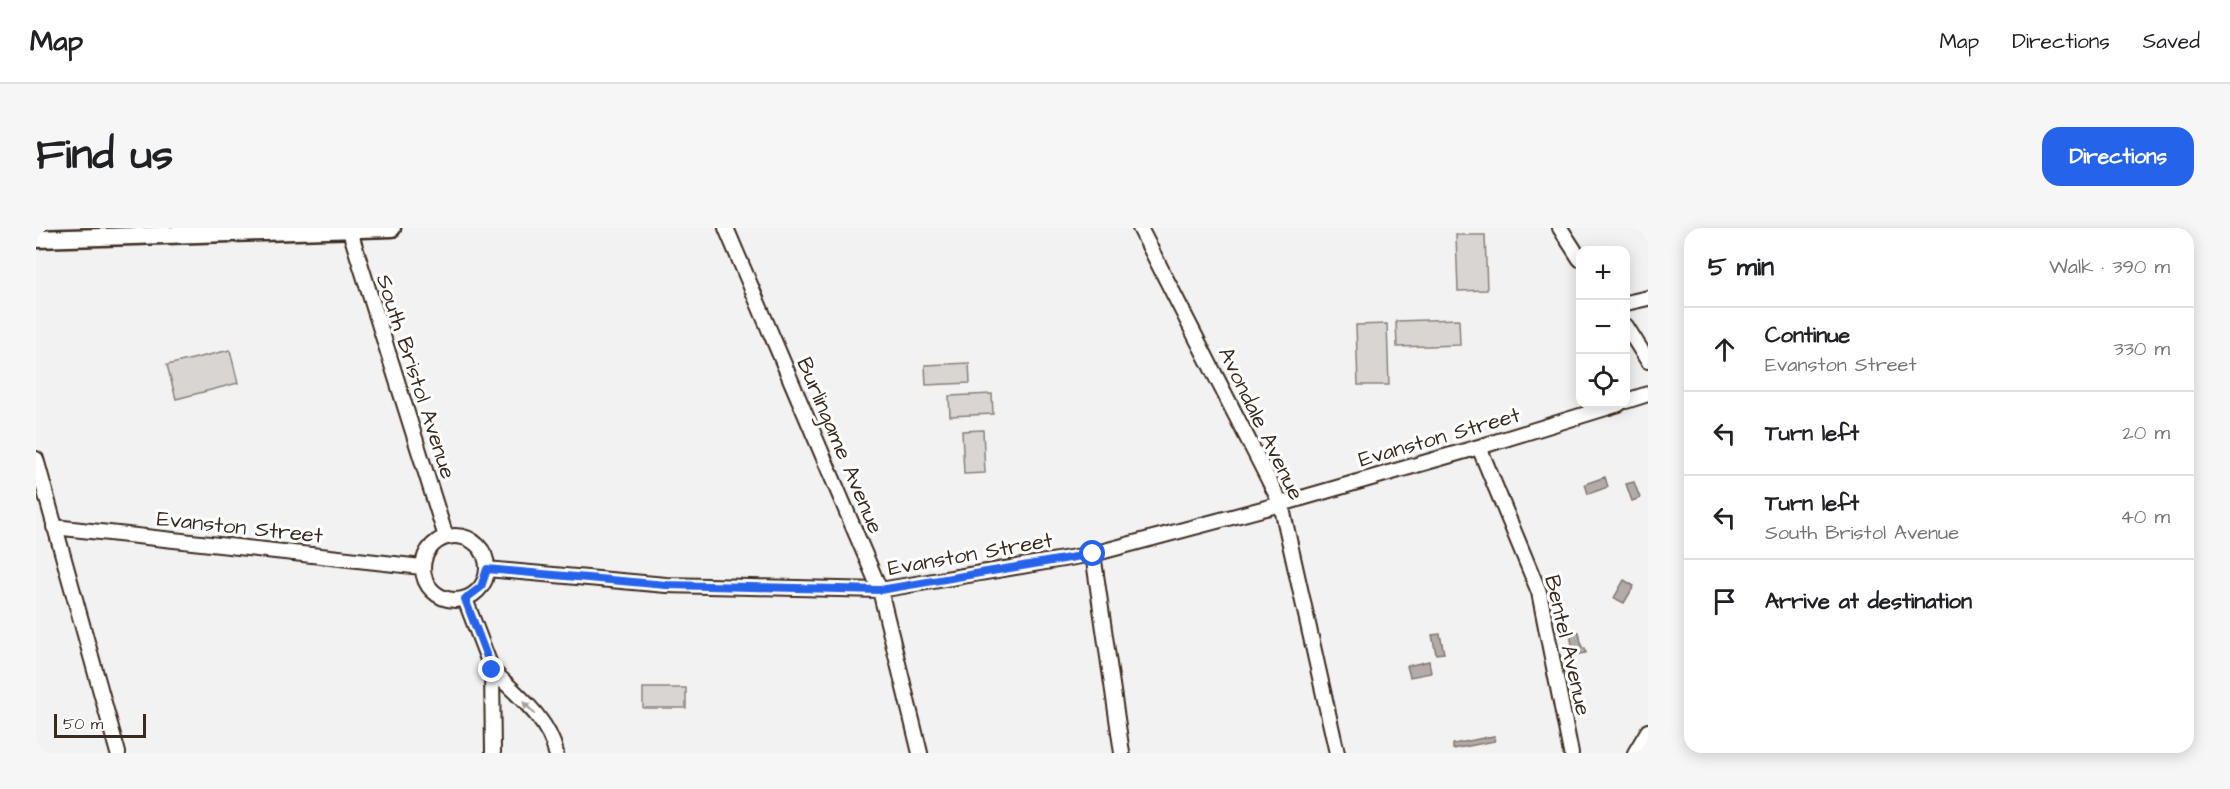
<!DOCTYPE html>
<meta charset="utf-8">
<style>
:root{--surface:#fff;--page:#f6f6f6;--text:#202124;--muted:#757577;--line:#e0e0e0;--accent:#2563eb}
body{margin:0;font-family:"Architects Daughter",sans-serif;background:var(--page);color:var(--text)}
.controls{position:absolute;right:18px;top:18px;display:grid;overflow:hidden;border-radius:12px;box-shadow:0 3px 15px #0003}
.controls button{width:54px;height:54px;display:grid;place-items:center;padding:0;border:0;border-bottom:2px solid var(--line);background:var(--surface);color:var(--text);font:30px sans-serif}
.scale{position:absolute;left:18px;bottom:15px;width:92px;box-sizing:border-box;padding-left:6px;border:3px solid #3b2a1e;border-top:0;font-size:16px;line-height:21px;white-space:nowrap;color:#3b2a1e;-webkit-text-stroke:4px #fff;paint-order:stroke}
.stop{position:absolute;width:18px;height:18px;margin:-14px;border:4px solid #2563eb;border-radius:50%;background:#fff}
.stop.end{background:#2563eb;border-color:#fff;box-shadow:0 2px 6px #0008}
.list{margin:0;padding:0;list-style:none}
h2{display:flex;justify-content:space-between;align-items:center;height:78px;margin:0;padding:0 24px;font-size:26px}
h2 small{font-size:20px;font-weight:400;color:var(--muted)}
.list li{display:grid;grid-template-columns:39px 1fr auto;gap:18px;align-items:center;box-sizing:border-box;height:84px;padding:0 24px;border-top:2px solid var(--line)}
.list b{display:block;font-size:22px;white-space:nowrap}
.list p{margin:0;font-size:20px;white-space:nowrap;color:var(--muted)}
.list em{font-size:20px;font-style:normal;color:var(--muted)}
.icon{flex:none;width:33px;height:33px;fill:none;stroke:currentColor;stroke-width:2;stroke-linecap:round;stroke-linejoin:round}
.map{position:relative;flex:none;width:1612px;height:525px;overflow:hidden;border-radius:18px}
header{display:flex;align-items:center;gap:36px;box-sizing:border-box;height:84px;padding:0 30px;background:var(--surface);border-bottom:2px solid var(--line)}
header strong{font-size:28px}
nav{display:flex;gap:33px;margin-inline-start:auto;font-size:21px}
.intro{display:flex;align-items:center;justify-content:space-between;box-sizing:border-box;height:144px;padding:0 36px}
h1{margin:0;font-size:42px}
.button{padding:15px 27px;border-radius:18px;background:var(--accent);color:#fff;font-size:21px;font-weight:700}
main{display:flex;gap:36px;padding:0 36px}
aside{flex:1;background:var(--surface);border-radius:18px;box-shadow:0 3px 15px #0003}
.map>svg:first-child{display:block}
.green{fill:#d8d5d2;stroke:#8a8078;stroke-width:1.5}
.water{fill:#b2aba7;stroke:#827770;stroke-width:1.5}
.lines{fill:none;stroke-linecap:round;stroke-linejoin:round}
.minor-casing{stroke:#3b2a1e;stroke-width:18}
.major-casing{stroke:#3b2a1e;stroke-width:21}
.minor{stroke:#fff;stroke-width:14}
.major{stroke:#fff;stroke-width:16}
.oneway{fill:#a79f9a}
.route{stroke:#2563eb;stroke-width:8}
.labels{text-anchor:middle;stroke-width:6;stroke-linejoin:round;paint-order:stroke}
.street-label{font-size:22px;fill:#3b2a1e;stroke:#fff}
</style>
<header>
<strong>Map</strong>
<nav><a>Map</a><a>Directions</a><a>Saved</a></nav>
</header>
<div class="intro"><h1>Find us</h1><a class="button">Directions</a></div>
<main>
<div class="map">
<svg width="1612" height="525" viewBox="0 0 1612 525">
<rect width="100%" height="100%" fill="#f3f2f2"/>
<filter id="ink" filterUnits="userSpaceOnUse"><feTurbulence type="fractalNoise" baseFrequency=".0167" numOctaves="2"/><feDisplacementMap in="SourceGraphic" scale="12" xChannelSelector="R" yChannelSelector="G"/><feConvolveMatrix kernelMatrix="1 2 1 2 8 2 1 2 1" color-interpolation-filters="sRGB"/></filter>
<g filter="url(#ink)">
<!-- green -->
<path class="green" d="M 1420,7 L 1449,7 L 1451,62 L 1422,63 Z
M 1423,91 L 1424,117 L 1361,119 L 1360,93 Z
M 1351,96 L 1353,157 L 1322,157 L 1320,97 Z
M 194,122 L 202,155 L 140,171 L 131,137 Z
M 933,135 L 934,155 L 890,157 L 889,137 Z
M 956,166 L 957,186 L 914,188 L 913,168 Z
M 947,202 L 949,245 L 928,246 L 926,203 Z
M 607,460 L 650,460 L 650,480 L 607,480 Z"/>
<!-- water -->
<path class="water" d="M 1569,249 L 1572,259 L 1552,266 L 1549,256 Z
M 1598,254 L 1604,270 L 1596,273 L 1590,256 Z
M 1588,352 L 1598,358 L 1588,375 L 1578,370 Z
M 1543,404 L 1546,420 L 1549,420 L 1550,425 L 1538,427 L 1534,406 Z
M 1404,406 L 1408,425 L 1400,426 L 1396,407 Z
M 1393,433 L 1395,445 L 1374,449 L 1371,438 Z
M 1458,508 L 1459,513 L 1417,521 L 1417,516 Z"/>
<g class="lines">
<defs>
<path id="minor" d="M 313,0 L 410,309
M 690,0 L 844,362 L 884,525
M 1104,0 L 1245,276 L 1301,525
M 1524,0 L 1544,31
M 1590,75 L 1612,70
M 1590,98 L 1612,133
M 1590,173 L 1612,166
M 1443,219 L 1503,364 L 1535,525
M 0,231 L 82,525
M 18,299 L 386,339
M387 340a32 32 0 1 1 64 0a32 32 0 1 1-64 0Z
M 1057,326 L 1086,525
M 451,341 L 630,357 L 844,362 L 1057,326 L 1245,276 L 1443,219 L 1583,176
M 429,371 L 456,442 L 457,525
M 456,442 C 481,467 512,490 520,525
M 1599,525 L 1612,503"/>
<path id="major" d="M 0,11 L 356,0"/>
</defs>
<!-- minor casing -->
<use href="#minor" class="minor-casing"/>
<!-- major casing -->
<use href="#major" class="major-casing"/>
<!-- minor -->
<use href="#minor" class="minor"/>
<!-- major -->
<use href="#major" class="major"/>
</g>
<!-- one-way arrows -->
<defs><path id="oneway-solid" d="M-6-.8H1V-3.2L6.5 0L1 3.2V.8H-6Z" transform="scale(1.5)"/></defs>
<use class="oneway" href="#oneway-solid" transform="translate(493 480) rotate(-134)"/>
</g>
<g class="lines" filter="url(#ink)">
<!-- route -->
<path class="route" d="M 456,442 L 429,371 L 445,359 L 451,341 L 630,357 L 844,362 L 1057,326"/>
</g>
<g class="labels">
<!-- street labels -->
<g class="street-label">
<text transform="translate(381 148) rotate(72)" y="8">South Bristol Avenue</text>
<text transform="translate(1226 195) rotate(64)" y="8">Avondale Avenue</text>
<text transform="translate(1403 208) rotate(-16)" y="8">Evanston Street</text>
<text transform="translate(805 217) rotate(67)" y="8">Burlingame Avenue</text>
<text transform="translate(204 298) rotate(6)" y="8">Evanston Street</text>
<text transform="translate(934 325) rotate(-10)" y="8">Evanston Street</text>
<text transform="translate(1533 417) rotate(77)" y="8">Bentel Avenue</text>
</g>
</g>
</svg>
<div class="controls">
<button>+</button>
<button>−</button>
<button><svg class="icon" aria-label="locate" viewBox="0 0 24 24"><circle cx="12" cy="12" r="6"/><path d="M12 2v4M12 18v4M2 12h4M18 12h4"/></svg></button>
</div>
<div class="scale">50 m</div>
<div class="stop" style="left:1057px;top:326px"></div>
<div class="stop end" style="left:456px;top:442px"></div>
</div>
<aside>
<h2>5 min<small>Walk · 390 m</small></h2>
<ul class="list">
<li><svg class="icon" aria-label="ahead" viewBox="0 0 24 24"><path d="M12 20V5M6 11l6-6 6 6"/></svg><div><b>Continue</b><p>Evanston Street</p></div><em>330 m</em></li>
<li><svg class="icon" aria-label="left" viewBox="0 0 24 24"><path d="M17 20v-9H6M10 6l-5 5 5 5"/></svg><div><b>Turn left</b></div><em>20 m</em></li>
<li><svg class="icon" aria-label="left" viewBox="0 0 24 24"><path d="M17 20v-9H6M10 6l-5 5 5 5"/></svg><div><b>Turn left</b><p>South Bristol Avenue</p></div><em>40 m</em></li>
<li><svg class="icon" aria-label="arrive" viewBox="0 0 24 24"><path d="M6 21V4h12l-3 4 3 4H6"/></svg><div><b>Arrive at destination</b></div></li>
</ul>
</aside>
</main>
